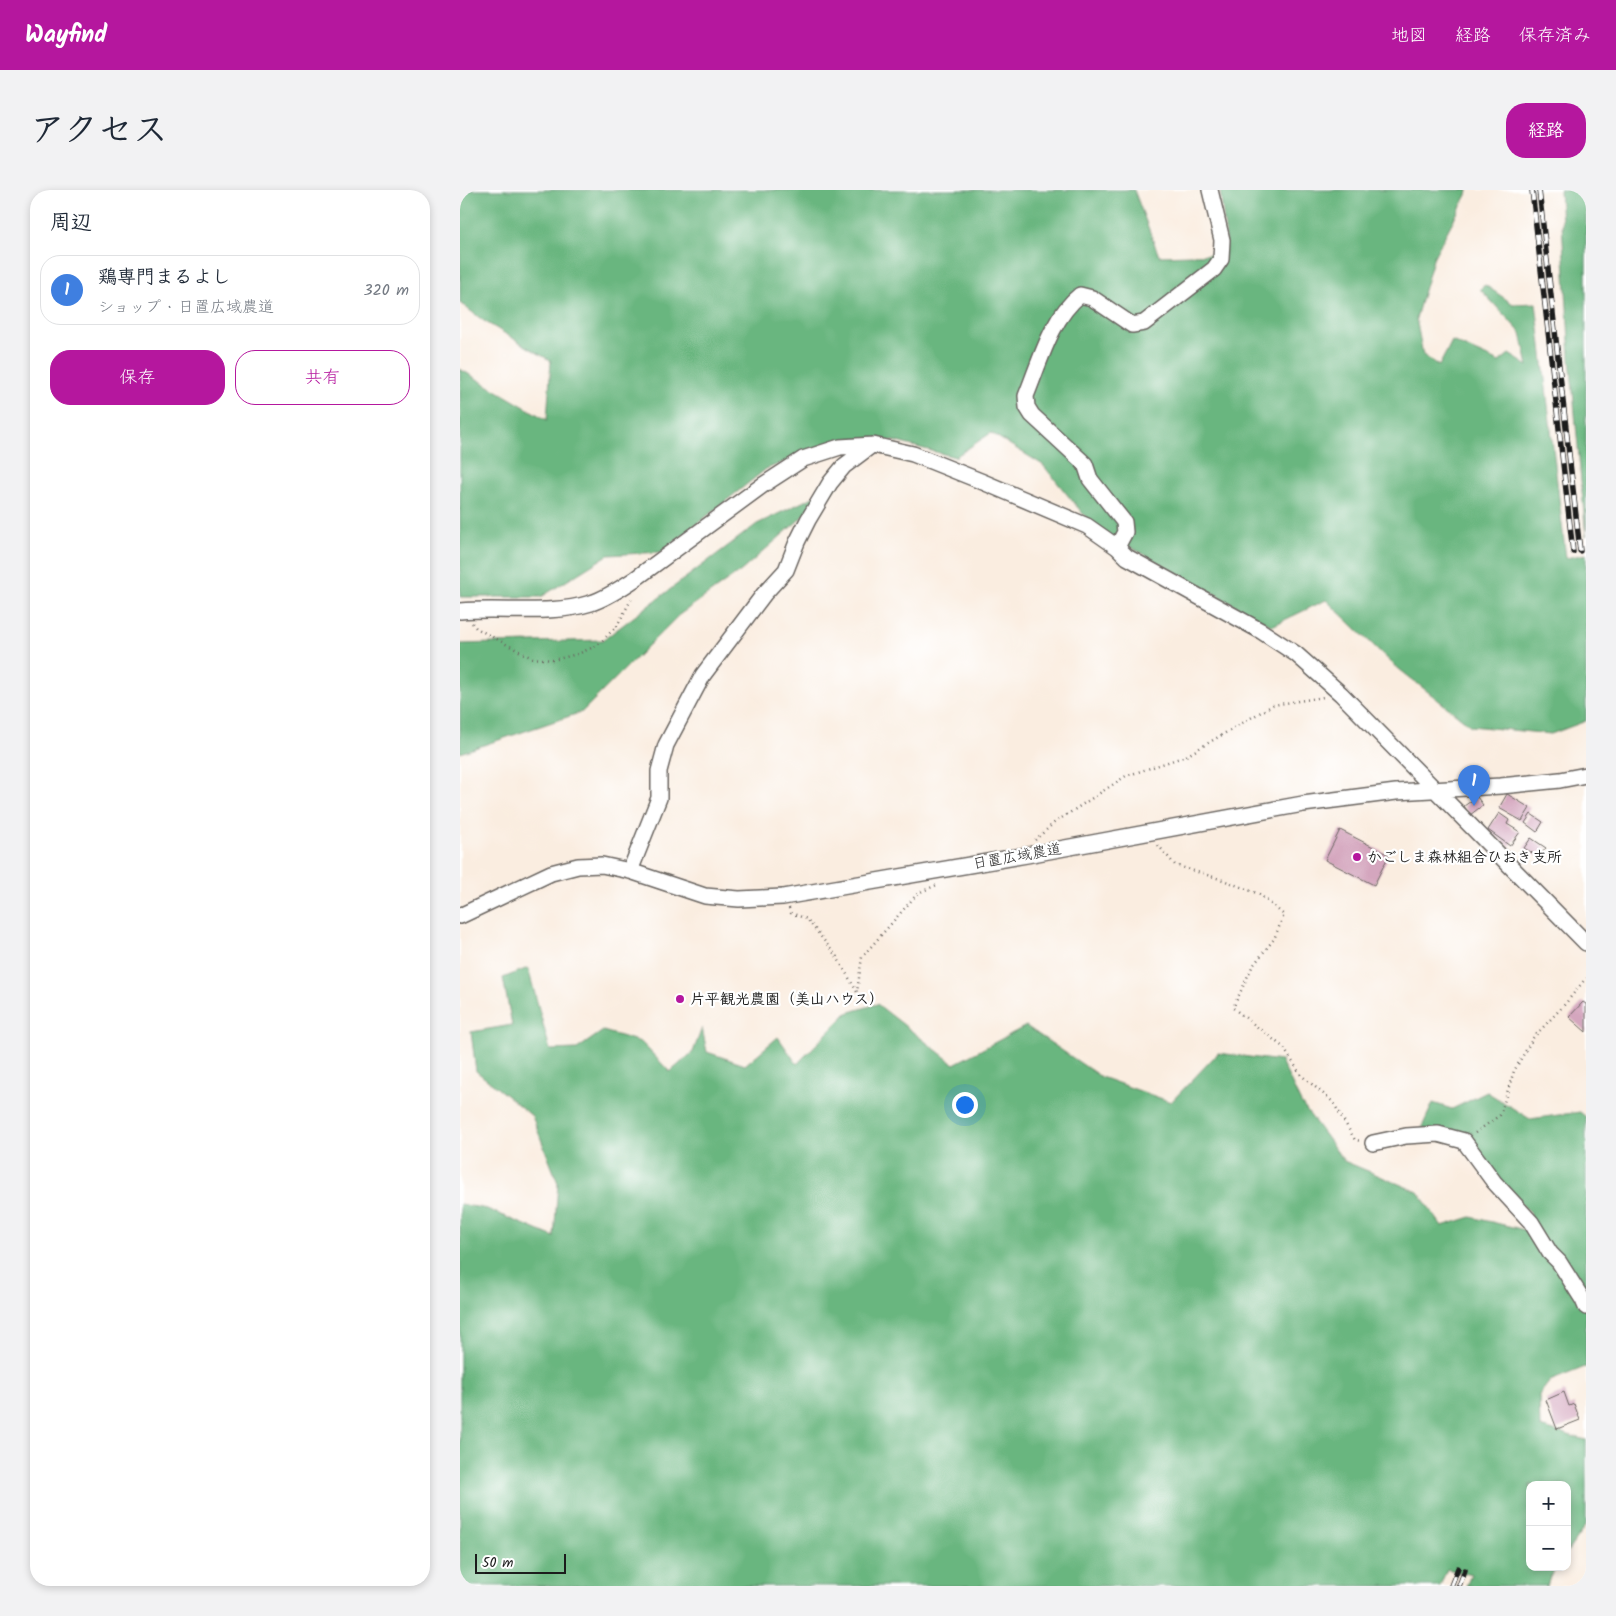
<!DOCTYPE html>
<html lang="ja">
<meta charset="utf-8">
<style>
:root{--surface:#fff;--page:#f2f2f3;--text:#1f2937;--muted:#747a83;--line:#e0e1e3;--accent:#b5179e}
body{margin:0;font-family:Kalam,"Klee One",sans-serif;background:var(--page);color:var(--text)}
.controls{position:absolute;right:15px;bottom:15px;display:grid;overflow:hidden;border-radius:10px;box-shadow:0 2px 8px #0003}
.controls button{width:45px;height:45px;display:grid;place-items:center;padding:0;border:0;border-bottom:1px solid var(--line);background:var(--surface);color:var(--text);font:25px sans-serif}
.scale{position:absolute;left:15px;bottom:12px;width:91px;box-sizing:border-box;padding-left:5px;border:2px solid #1c1c1c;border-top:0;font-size:14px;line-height:18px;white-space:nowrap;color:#1c1c1c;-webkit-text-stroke:4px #fff;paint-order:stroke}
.you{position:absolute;left:504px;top:914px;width:18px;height:18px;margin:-12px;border:4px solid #fff;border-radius:50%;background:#1a73e8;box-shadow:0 0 0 8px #1a73e833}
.badge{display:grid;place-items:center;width:32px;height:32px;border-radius:50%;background:var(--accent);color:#fff;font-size:16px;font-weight:700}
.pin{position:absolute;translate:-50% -41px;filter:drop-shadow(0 1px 2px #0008)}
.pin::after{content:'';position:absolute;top:26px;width:18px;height:15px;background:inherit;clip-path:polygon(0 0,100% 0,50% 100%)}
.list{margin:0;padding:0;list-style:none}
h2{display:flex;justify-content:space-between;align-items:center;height:65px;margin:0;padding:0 20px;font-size:21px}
h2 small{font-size:16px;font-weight:400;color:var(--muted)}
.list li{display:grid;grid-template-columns:32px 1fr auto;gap:15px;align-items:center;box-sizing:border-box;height:70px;margin:0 10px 10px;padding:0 10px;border:1px solid var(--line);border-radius:20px}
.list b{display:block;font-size:19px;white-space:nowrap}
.list p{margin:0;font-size:16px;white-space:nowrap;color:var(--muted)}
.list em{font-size:16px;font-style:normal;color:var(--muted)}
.actions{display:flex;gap:10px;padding:15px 20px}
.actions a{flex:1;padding:11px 0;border:1px solid var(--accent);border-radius:20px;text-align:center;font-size:18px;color:var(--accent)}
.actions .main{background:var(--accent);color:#fff}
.map{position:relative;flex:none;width:1126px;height:1396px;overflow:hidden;border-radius:20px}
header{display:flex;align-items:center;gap:30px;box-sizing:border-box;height:70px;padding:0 25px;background:var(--accent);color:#fff}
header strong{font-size:24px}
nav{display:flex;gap:28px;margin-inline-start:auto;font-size:18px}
.intro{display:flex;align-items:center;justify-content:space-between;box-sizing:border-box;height:120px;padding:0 30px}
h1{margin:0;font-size:35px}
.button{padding:12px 22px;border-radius:20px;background:var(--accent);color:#fff;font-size:18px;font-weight:700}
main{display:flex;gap:30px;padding:0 30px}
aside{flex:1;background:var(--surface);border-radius:20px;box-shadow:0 2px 8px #0003}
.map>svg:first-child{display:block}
.forest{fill:#69b67f;stroke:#42694e}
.building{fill:#d4a6be}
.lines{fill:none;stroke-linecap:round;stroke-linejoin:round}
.minor-casing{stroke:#6a6561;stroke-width:18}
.path{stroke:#6a6561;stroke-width:2.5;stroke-dasharray:1 4;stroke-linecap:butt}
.minor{stroke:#fff;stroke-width:15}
.rail-casing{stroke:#1c1c1c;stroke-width:5.5}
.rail{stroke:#fff;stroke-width:4;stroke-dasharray:11;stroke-linecap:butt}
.poi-dot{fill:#b5179e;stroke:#fff;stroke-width:2}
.labels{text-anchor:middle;stroke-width:4.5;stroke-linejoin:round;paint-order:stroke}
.street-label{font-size:15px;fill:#1c1c1c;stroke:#fff}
.poi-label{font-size:15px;font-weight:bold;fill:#1c1c1c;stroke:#fff;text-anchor:start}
</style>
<header>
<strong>Wayfind</strong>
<nav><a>地図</a><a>経路</a><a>保存済み</a></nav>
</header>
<div class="intro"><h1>アクセス</h1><a class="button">経路</a></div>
<main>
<aside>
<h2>周辺<small></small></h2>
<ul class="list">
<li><span class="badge" style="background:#3f7fe0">1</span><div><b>鶏専門まるよし</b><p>ショップ · 日置広域農道</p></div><em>320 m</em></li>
</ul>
<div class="actions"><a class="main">保存</a><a>共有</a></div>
</aside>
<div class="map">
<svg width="1126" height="1396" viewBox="0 0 1126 1396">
<rect width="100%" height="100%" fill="#fff"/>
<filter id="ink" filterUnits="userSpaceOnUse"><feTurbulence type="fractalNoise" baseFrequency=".02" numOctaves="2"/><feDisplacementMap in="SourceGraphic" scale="10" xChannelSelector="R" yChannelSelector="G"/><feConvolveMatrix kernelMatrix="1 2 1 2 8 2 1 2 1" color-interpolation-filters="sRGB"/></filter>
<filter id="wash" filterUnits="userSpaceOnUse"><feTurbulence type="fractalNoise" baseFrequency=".0096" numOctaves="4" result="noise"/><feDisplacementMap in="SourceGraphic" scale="20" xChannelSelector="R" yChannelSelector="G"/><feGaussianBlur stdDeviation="1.12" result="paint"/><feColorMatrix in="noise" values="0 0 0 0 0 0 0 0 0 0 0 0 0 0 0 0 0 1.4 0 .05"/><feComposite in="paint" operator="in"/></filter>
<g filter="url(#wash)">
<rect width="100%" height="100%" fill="#faede0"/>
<!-- forest -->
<path class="forest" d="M 0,0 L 674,0 L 699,66 L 762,64 L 766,49 L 760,0 L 1008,0 L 1007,5 L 974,66 L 956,128 L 963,165 L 979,176 L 992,151 L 1039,172 L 1049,164 L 1068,176 L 1061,143 L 1020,99 L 1025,95 L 1053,114 L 1076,113 L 1106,368 L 1126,364 L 1126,531 L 1091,544 L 1011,536 L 934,475 L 866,410 L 812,436 L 633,336 L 583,275 L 531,243 L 495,267 L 433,251 L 403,249 L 375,253 L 306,279 L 202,362 L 148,365 L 81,407 L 0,407 L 0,179 L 87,230 L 91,171 L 24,131 L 0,113 Z
M 1100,0 L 1126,0 L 1126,346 L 1110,168 Z
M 380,294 L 281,381 L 219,425 L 122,522 L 0,563 L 0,454 L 143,450 L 297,334 Z
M 68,778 L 90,860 L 117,859 L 143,841 L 181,852 L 210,882 L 233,862 L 242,838 L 247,862 L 285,875 L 318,847 L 337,874 L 387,823 L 417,814 L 494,874 L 566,836 L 641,887 L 711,912 L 758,863 L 821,871 L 841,913 L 884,971 L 958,1002 L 982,1036 L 1011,1027 L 1065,1040 L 1071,1024 L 1004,956 L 962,937 L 973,913 L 992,919 L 1027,902 L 1070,929 L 1120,922 L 1126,927 L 1126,1178 L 1125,1177 L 1090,1191 L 1079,1205 L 1080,1237 L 1126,1250 L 1126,1335 L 1107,1362 L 1107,1295 L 1070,1295 L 1070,1377 L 1096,1377 L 1090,1387 L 1087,1396 L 1006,1396 L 1011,1385 L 987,1379 L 980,1396 L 0,1396 L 0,1014 L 27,1019 L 94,1047 L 98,993 L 72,926 L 16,881 L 11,842 L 52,835 L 43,788 Z"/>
<g id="blocks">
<!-- building -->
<path class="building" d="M 1047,604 L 1070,618 L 1062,631 L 1039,618 Z
M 1017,607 L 1023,615 L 1010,625 L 1004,616 Z
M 1039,623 L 1049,630 L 1047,634 L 1060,642 L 1050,656 L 1028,640 Z
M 1071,624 L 1083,632 L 1077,642 L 1065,633 Z
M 880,640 L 929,665 L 914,695 L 865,670 Z
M 1071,648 L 1086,658 L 1079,667 L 1064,658 Z
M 1123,812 L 1126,814 L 1126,842 L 1109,827 Z
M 1104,1202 L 1109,1216 L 1114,1214 L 1120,1230 L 1097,1239 L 1086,1210 Z"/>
</g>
</g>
<g filter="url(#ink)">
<use href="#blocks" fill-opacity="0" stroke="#6a6561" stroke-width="1"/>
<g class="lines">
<defs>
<path id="minor" d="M 657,357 L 665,342 L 664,332 L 630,289 L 625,274 L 572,225 L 567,217 L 566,206 C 580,172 591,128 620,105 L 632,108 L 672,135 L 684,133 L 754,79 L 761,69 L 762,50 L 750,0
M 0,421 C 44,417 89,426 131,413 C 147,408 161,398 175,389 L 303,295 L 343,269 L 380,257 L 413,255 L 453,264 L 523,292 L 627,336 L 657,357 L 667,367 L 801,441 L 836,464 L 881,504 L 1126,753
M 170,681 L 199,608 L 199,581 L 206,555 L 243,485 L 304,404 L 326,380 L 337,352 L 348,330 L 370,293 L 384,276 L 412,255
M 0,726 L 91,683 L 118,676 L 142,675 L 170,681 L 245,706 L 279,709 L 323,707 L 567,665 L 843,614 L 936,602 L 1041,596 L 1100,590 L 1126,585
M 913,953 L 946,946 L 978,944 L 1004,951 L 1034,992 L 1071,1032 L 1090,1063 L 1099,1072 L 1123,1110 L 1126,1117"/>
</defs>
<!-- minor casing -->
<use href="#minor" class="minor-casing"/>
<!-- path -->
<path class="path" d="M 12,433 L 16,438 L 72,468 L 93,470 L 118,464 L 138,455 L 157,436 L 172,408
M 575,650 L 594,633 L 666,586 L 726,566 L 813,515 L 864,507
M 698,655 L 715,675 L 763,690 L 799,704 L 824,725 L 814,749 L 792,777 L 773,818 L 823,857 L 841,885 L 873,912 L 895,950 L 902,951
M 329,718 L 331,723 L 347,729 L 377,767 L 397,802 L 402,767 L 458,703 L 477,695
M 1015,943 L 1040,925 L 1054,881 L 1073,848 L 1106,813 L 1126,788"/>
<!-- minor -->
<use href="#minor" class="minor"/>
<defs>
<path id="rail" d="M 1072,0 L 1113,362
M 1079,0 L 1120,361
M 991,1396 L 998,1378
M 999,1396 L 1005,1380"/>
</defs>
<!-- rail casing -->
<use href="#rail" class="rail-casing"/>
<!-- rail -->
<use href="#rail" class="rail"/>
</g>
</g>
<!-- markers -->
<g class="poi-dot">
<circle cx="897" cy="667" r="5"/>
<circle cx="220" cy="809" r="5"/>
</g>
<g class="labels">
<!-- street labels -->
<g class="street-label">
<text transform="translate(557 666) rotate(-10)" y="5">日置広域農道</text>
</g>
<!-- poi labels -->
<g class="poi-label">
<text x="907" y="672">かごしま森林組合ひおき支所</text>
<text x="230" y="814">片平観光農園（美山ハウス）</text>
</g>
</g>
</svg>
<div class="controls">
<button>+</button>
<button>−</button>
</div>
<div class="scale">50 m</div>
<div class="you"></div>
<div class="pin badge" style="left:1014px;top:616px;background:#3f7fe0">1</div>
</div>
</main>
